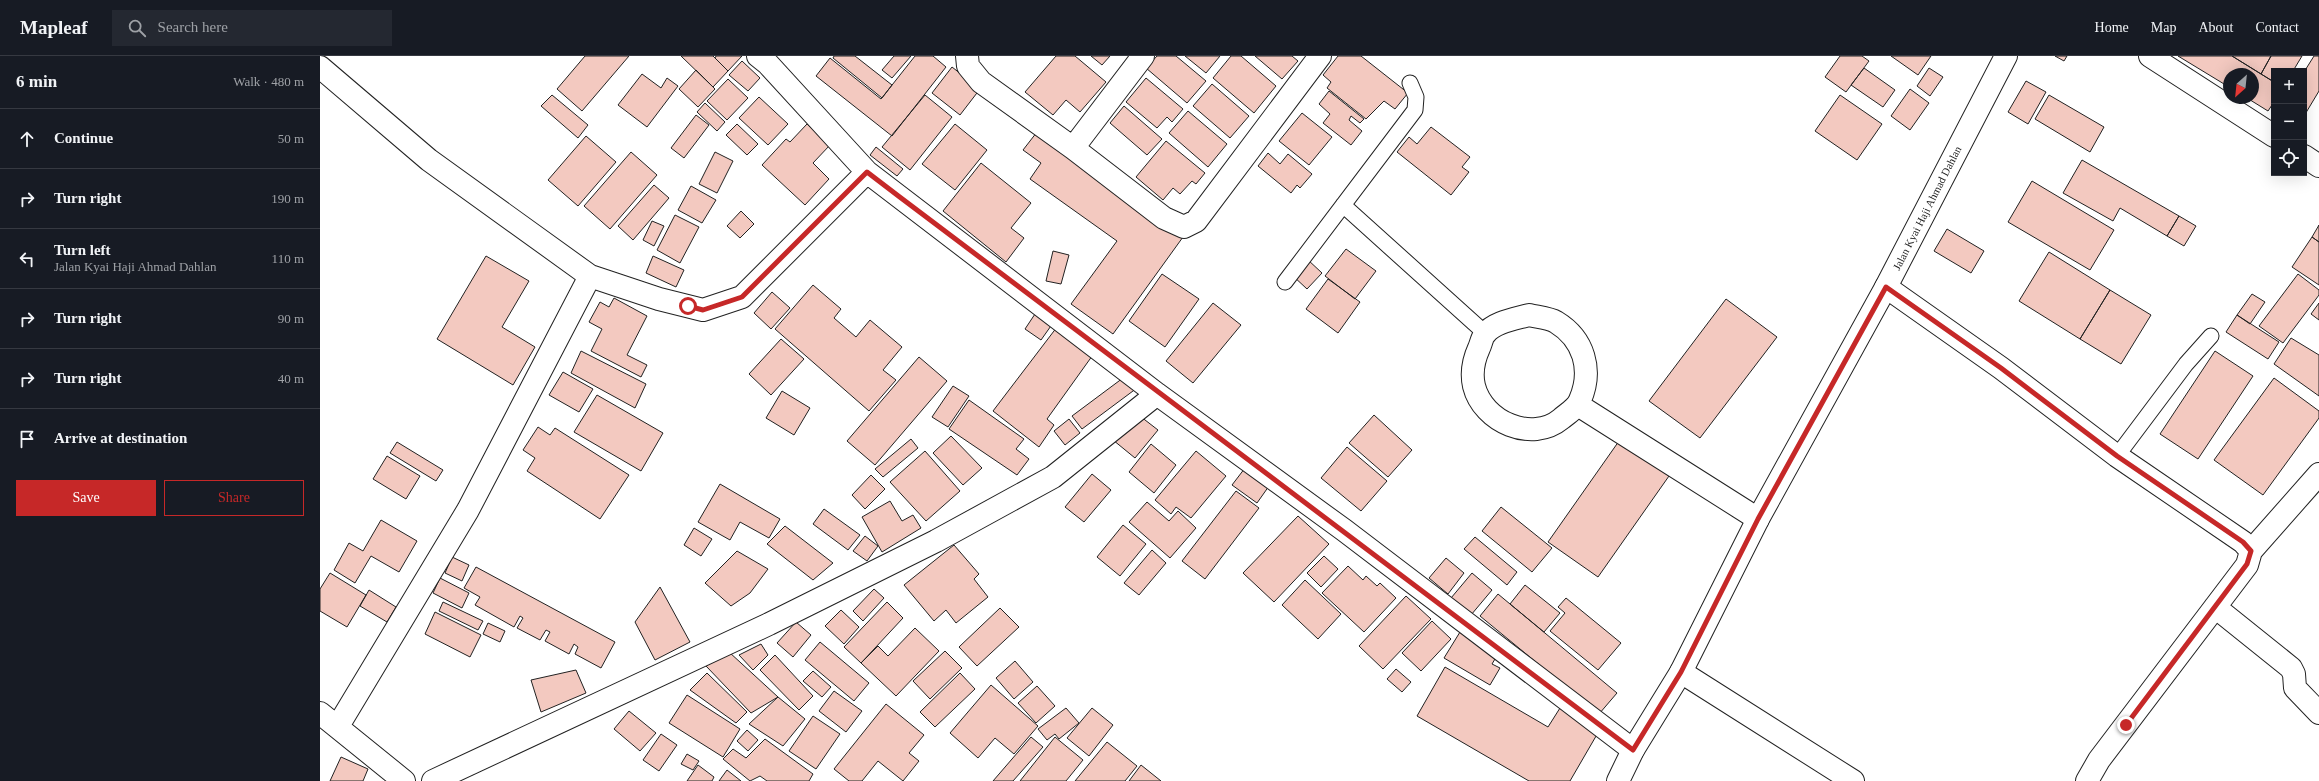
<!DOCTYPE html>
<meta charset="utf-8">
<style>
:root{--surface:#171b24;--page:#242831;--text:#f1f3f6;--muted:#9ea1a6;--line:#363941;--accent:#c62828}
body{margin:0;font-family:Georgia,serif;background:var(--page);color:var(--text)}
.controls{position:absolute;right:12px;top:12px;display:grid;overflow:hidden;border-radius:0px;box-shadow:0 4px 16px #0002}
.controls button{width:36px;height:36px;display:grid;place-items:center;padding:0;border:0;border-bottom:1px solid var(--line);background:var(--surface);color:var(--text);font:20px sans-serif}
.compass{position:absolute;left:1903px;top:12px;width:36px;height:36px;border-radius:50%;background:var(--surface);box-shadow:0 4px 16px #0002;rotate:207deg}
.stop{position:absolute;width:12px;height:12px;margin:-9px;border:3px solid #c62828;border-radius:50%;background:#fff}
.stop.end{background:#c62828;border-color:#fff;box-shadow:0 1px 4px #0008}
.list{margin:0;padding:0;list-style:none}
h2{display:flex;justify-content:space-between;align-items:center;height:52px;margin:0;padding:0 16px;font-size:17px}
h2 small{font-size:13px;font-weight:400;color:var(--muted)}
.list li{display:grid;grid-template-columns:26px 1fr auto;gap:12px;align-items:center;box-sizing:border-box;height:60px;padding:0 16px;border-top:1px solid var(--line)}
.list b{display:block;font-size:15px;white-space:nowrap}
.list p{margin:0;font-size:13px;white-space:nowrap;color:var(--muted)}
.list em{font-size:13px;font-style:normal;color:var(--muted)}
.actions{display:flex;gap:8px;padding:12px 16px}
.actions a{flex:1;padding:9px 0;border:1px solid var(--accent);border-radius:0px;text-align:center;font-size:14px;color:var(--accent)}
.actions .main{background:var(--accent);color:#fff}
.icon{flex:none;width:22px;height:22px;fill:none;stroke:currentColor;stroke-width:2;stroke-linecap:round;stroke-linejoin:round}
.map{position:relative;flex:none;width:1999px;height:725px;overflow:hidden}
header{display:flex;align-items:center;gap:24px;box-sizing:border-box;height:56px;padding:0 20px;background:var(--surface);border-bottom:1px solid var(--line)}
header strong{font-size:19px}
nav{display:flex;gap:22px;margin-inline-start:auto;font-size:14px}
.search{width:280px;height:36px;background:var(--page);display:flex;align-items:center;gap:10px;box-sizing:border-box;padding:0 14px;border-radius:0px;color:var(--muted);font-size:15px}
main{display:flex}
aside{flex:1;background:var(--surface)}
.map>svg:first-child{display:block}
.building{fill:#f3c9c0;stroke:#222}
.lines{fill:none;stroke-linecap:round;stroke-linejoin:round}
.lane-casing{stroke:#222;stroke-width:17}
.street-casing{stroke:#222;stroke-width:24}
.secondary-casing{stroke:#222;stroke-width:24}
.lane{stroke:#fff;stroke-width:15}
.street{stroke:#fff;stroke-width:22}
.secondary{stroke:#fff;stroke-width:22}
.route{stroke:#c62828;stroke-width:5}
.labels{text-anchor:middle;stroke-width:3;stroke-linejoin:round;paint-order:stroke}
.street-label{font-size:11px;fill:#222;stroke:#fff}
</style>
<header>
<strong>Mapleaf</strong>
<div class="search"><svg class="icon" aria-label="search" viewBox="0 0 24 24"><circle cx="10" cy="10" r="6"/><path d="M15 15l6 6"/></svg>Search here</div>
<nav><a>Home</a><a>Map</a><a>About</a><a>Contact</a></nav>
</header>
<main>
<aside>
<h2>6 min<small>Walk · 480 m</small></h2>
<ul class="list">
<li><svg class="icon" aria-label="ahead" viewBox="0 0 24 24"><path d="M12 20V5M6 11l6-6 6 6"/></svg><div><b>Continue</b></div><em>50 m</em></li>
<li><svg class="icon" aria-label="right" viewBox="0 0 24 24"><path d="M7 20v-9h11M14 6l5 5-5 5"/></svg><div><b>Turn right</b></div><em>190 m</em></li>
<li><svg class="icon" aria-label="left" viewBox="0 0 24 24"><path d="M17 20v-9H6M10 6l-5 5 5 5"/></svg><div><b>Turn left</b><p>Jalan Kyai Haji Ahmad Dahlan</p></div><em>110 m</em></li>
<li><svg class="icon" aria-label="right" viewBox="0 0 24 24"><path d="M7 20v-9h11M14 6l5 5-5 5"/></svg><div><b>Turn right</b></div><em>90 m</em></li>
<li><svg class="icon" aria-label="right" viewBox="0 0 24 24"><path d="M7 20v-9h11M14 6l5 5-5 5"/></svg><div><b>Turn right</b></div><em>40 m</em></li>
<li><svg class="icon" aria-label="arrive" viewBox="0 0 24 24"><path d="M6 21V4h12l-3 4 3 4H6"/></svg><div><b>Arrive at destination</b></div></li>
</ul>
<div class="actions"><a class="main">Save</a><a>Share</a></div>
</aside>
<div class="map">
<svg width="1999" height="725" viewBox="0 0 1999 725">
<rect width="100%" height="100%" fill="#fff"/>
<!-- building -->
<path class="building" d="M 265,0 L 309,0 L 262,55 L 237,33 Z
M 361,0 L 393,0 L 408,15 L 393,31 Z
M 396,0 L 422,0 L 408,15 L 395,2 Z
M 514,0 L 535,0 L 572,29 L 562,42 L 513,2 Z
M 574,0 L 591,0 L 572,22 L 562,14 Z
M 595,0 L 613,0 L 626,11 L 572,80 L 496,20 L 510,2 L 561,43 Z
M 736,0 L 755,0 L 786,26 L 760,56 L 746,44 L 733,59 L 705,36 Z
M 771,0 L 790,0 L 782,9 Z
M 837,0 L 856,0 L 886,25 L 867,47 L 826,12 Z
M 865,0 L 900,0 L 886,17 Z
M 911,0 L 921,0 L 956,30 L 934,57 L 893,22 Z
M 935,0 L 972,0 L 978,5 L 962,23 Z
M 1018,0 L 1041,0 L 1088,37 L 1075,53 L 1064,45 L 1046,63 L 1007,32 L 1011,26 L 1003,19 Z
M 1520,0 L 1542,0 L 1549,5 L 1526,36 L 1505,21 Z
M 1571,0 L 1611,0 L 1598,19 Z
M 1735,0 L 1747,0 L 1744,5 Z
M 1858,0 L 1912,0 L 1954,26 L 1954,46 L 1948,55 L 1927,42 L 1933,42 L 1933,18 L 1909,18 L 1909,31 Z
M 1912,0 L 1951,0 L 1941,18 Z
M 1951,0 L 1982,0 L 1973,15 L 1954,15 L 1954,26 L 1941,18 Z
M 1994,0 L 1999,0 L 1999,35 L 1984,60 L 1984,16 Z
M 422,5 L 440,22 L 428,35 L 409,19 Z
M 632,11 L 660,33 L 640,59 L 612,37 Z
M 1544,12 L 1575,34 L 1563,51 L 1531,29 Z
M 1609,12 L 1623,21 L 1610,40 L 1597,30 Z
M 376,14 L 395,33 L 378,51 L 359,33 Z
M 322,18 L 341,32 L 347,22 L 358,30 L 327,71 L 298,49 Z
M 826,22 L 863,53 L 852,66 L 847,61 L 837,72 L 806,46 Z
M 408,23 L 428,42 L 407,64 L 387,45 Z
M 1706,25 L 1726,36 L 1708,68 L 1688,56 Z
M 892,28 L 929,60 L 910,82 L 873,50 Z
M 1590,33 L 1609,47 L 1590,74 L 1571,60 Z
M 1009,35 L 1044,63 L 1040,67 L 1031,60 L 1029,64 L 1042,75 L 1031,89 L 1003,67 L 1010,58 L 999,48 Z
M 232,39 L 268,69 L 258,82 L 221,50 Z
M 605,39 L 632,61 L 590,114 L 562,91 Z
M 1520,39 L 1562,68 L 1537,104 L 1495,75 Z
M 1729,39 L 1784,71 L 1770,96 L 1715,63 Z
M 439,41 L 468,68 L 448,89 L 419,62 Z
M 385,47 L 405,66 L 397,75 L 377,56 Z
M 804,50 L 842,83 L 827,99 L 790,67 Z
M 868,55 L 907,88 L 888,111 L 849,77 Z
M 982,57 L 1012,81 L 989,109 L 959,85 Z
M 376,59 L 389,69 L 364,102 L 351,92 Z
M 417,68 L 438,88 L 427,99 L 406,79 Z
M 487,68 L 510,89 L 493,107 L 509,123 L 485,149 L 442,109 L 466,83 L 470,86 Z
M 635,68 L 667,94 L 635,134 L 602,108 Z
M 1111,71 L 1150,101 L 1142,111 L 1149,116 L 1131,139 L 1077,96 L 1089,81 L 1097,88 Z
M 717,76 L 863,181 L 793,278 L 751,248 L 797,185 L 710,123 L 721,107 L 703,94 Z
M 266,80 L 296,106 L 258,150 L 228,124 Z
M 846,85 L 885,117 L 876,128 L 872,125 L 860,138 L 853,132 L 843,144 L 816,121 Z
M 556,91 L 583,113 L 577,120 L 550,99 Z
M 311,96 L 337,119 L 290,173 L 264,150 Z
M 395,96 L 413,105 L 397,137 L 379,128 Z
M 948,97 L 960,108 L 968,98 L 992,118 L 980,132 L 977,129 L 971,137 L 938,110 Z
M 1762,104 L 1859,160 L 1847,180 L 1800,152 L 1793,165 L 1743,137 Z
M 661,107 L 711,147 L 691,172 L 704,182 L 686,206 L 623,155 Z
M 1712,125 L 1794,174 L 1770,214 L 1688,166 Z
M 334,129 L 349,142 L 313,184 L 298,170 Z
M 371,130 L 396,144 L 382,167 L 358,154 Z
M 421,155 L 434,168 L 420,182 L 407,170 Z
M 355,159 L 379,171 L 360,207 L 337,194 Z
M 1859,160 L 1876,170 L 1864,190 L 1847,180 Z
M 332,165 L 344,170 L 334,190 L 323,184 Z
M 1999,169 L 1999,186 L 1992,181 Z
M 1627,173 L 1664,195 L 1651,217 L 1614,195 Z
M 1992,181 L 1999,186 L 1999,229 L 1972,211 Z
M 1026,193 L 1056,215 L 1035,243 L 1005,220 Z
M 733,195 L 749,199 L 741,228 L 726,225 Z
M 1729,196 L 1790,234 L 1760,283 L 1699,245 Z
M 166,200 L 209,225 L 182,271 L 215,291 L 193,329 L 117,283 Z
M 333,200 L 364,214 L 356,231 L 326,217 Z
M 987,203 L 1002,217 L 987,233 L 972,219 Z
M 842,218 L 879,243 L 845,291 L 809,265 Z
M 1978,218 L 1999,234 L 1999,239 L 1963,287 L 1939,270 Z
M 1008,223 L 1040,246 L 1018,277 L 986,253 Z
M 493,229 L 521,253 L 514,262 L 536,281 L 550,264 L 582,291 L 563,314 L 576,324 L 549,355 L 455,273 Z
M 1790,234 L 1831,259 L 1801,308 L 1760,283 Z
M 452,236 L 470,252 L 451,273 L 434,257 Z
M 1932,238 L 1945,246 L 1930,268 L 1917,259 Z
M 294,242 L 327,260 L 307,299 L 327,309 L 321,321 L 271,295 L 282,273 L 269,266 L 280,246 L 289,251 Z
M 1406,243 L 1457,281 L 1380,382 L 1329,345 Z
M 893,247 L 921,269 L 873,327 L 846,305 Z
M 1999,247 L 1999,264 L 1991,258 Z
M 717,255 L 733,267 L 721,284 L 705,273 Z
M 1917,259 L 1959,286 L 1948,303 L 1906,276 Z
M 737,271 L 775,296 L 727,363 L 734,369 L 719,391 L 673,355 Z
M 1971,282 L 1999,299 L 1999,340 L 1954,308 Z
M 461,283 L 484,303 L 451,339 L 429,318 Z
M 261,295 L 326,328 L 315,352 L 251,317 Z
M 1895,295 L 1933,320 L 1878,403 L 1840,378 Z
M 599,301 L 627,325 L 555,409 L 527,385 Z
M 243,316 L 273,333 L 259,356 L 229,339 Z
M 807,319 L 817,332 L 762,373 L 752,360 Z
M 1954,322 L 1999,355 L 1999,362 L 1943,439 L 1894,404 Z
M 633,330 L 649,340 L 628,371 L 612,361 Z
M 462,335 L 490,352 L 474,379 L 446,362 Z
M 277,339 L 343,377 L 321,415 L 254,376 Z
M 649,344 L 704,383 L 696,393 L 709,403 L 697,419 L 629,373 Z
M 816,357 L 838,374 L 815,402 L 793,384 Z
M 1054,359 L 1092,394 L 1068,421 L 1029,387 Z
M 749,363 L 760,377 L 745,389 L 734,375 Z
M 218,371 L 230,379 L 235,372 L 309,419 L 280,463 L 207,415 L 215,402 L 203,394 Z
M 631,380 L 662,412 L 643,429 L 613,397 Z
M 591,383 L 598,392 L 563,421 L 555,413 Z
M 1299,385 L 1349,420 L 1278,521 L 1228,486 Z
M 77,386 L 123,414 L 116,425 L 70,397 Z
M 831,388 L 856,409 L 834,437 L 809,416 Z
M 1027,391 L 1067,425 L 1041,455 L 1001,422 Z
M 605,395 L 640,435 L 606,465 L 570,426 Z
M 876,395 L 906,420 L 871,462 L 856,451 L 851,458 L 835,444 Z
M 67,400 L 100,420 L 86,443 L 53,423 Z
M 925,412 L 949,430 L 937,447 L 912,429 Z
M 772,418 L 791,434 L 764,466 L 745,451 Z
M 551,419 L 565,433 L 545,453 L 532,439 Z
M 400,428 L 460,463 L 449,482 L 420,466 L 410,484 L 378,466 Z
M 916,435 L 939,452 L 885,523 L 862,505 Z
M 570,445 L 582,465 L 593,459 L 601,472 L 562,496 L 542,461 Z
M 827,446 L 849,465 L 858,455 L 876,472 L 850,502 L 809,466 Z
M 1181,451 L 1232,492 L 1212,516 L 1162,475 Z
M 504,453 L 540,479 L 528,494 L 493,468 Z
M 978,460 L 1009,488 L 954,546 L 923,517 Z
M 61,464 L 97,485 L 79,516 L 51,500 L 35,527 L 14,514 L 29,487 L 43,495 Z
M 803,469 L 826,488 L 800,520 L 777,501 Z
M 465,470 L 513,507 L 493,524 L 447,488 Z
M 374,472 L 392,483 L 381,500 L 364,489 Z
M 545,480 L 558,490 L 547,505 L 533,495 Z
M 1155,481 L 1197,516 L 1187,529 L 1144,493 Z
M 634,489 L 659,518 L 654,523 L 668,541 L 636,567 L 626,554 L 614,565 L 584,529 Z
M 832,494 L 846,507 L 819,539 L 804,527 Z
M 417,495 L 448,513 L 430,537 L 411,550 L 385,527 Z
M 1004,500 L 1018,513 L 1001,531 L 987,517 Z
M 132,501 L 149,509 L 142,525 L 125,517 Z
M 1126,502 L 1144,517 L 1128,538 L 1109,522 Z
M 1028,510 L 1043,524 L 1046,520 L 1057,530 L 1060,527 L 1076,542 L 1044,576 L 1002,537 Z
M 156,511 L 295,586 L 281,612 L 255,598 L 258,591 L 254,588 L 249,598 L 225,585 L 230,576 L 226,574 L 220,584 L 197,572 L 203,562 L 200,560 L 194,571 L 155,549 L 160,541 L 144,532 Z
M 10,517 L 46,539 L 27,571 L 0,555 L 0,533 Z
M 1152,517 L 1172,534 L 1151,559 L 1131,542 Z
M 120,522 L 149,537 L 142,552 L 113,537 Z
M 985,524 L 1021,558 L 998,583 L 962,549 Z
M 1205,529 L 1240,557 L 1224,576 L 1190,548 Z
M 340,531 L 370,586 L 335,604 L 315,566 Z
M 554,533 L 564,542 L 543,565 L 533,555 Z
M 49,534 L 76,551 L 67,566 L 40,550 Z
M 1178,538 L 1297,637 L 1279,658 L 1160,560 Z
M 1086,540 L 1111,563 L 1063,613 L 1039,590 Z
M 1246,542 L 1301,587 L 1278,614 L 1230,575 L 1245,557 L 1238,551 Z
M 123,546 L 163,565 L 158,574 L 119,555 Z
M 567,546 L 583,562 L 541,607 L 524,591 Z
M 680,552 L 699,571 L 657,610 L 639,591 Z
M 521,554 L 539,571 L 524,588 L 505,570 Z
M 115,556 L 161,579 L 150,601 L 105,578 Z
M 1112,565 L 1131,583 L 1101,615 L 1082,597 Z
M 476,566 L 491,579 L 473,601 L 457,587 Z
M 168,567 L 185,575 L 180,586 L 163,578 Z
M 595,572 L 619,595 L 576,640 L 541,607 L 558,590 L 568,600 Z
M 1140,576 L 1178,598 L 1172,608 L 1180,612 L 1170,629 L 1124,602 Z
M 500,586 L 549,627 L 534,645 L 485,604 Z
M 441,588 L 448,599 L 433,614 L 419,599 Z
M 625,595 L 642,612 L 610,643 L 593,625 Z
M 409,596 L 458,641 L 431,657 L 386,610 Z
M 455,599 L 493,640 L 479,654 L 440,614 Z
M 695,605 L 713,626 L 694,643 L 676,622 Z
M 1125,611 L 1228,671 L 1240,652 L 1279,675 L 1250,725 L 1209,725 L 1097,660 Z
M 1076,613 L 1091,626 L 1082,636 L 1067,623 Z
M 256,614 L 266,637 L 221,656 L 211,624 Z
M 493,615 L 511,631 L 502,641 L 483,625 Z
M 387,617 L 427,656 L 416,667 L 370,634 Z
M 640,617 L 655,633 L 615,671 L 600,656 Z
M 671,629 L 718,670 L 694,698 L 675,682 L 658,702 L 630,677 Z
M 717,630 L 735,650 L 716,667 L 698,647 Z
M 514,635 L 542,655 L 526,676 L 499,655 Z
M 367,639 L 420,673 L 403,701 L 349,667 Z
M 458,641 L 485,663 L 463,690 L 429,668 Z
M 566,648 L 604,679 L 589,697 L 599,705 L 583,725 L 558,705 L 542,725 L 529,725 L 514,713 Z
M 746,652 L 759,667 L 739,683 L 735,678 L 727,684 L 718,673 Z
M 772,652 L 793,669 L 769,700 L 747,682 Z
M 309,655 L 336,677 L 320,695 L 294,673 Z
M 493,660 L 520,678 L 496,713 L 469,695 Z
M 427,674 L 438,684 L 428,695 L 417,685 Z
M 341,678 L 357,689 L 339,715 L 323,704 Z
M 711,681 L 723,691 L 693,725 L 673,725 Z
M 735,681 L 763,704 L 746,725 L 700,725 Z
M 445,683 L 493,718 L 489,725 L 447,725 L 440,720 L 430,725 L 403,703 L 413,693 L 426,702 Z
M 787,686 L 817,710 L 805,725 L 755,725 Z
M 367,698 L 379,705 L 373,714 L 361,708 Z
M 21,701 L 48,713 L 43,725 L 10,725 Z
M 378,709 L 394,721 L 392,725 L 367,725 Z
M 821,709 L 841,725 L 809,725 Z
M 407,714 L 421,725 L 399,725 Z"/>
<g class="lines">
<defs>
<path id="lane" d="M 1023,149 L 1165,277
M 965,226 L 1095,54 L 1096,41 L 1090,27
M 1797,400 L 1866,308 L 1891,280"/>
<path id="street" d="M 438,0 L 448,8 L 547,116 L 837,338 L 1024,474 L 1313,694
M 647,0 L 648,10 L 661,26 L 753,92 L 844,162 L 864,171 L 876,165 L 1000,0
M 1830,0 L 1954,80
M 0,11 L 109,104 L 270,220 L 339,243 L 383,254 L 422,241 L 547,116
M 753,92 L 823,0
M 1984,100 L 1999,110
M 1566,231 L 1681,312 L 1797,400 L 1923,486 L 1931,495 L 1927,509 L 1779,704 L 1767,725
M 1209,259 C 1217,261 1229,262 1236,266 C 1264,283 1273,314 1260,344 C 1257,352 1248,357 1241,363 C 1212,387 1163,366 1154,330 C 1151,317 1154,303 1159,292 C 1161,288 1162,281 1165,278 C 1174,266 1195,263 1209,259 Z
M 1258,349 L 1438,463
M 1931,495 L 1999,418
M 1895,551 L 1971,612 L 1974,618 L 1975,632 L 1999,657
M 1361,616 L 1533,725
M 0,657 L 84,725
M 18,670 L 148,454 L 270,220
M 113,725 L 449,568 L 616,485 L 733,421 L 837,338"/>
<path id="secondary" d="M 1298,725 L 1313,694 L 1361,616 L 1438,463 L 1566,231 L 1686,0"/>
</defs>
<!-- lane casing -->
<use href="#lane" class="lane-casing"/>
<!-- street casing -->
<use href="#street" class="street-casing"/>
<!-- secondary casing -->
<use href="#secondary" class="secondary-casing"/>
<!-- lane -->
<use href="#lane" class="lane"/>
<!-- street -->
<use href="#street" class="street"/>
<!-- secondary -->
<use href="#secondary" class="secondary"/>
</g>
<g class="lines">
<!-- route -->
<path class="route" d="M 368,250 L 383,254 L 422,241 L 547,116 C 801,310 1058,500 1313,694 L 1361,616 L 1438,463 L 1566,231 L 1681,312 L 1797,400 L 1923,486 L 1931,495 L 1927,508 L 1806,669"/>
</g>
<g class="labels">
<!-- street labels -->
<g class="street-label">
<text transform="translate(1607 152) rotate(-63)" y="4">Jalan Kyai Haji Ahmad Dahlan</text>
</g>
</g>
</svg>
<div class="controls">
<button>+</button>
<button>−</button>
<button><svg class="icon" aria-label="locate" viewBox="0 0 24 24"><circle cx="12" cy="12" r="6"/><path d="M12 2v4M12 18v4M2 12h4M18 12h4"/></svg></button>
</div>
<svg class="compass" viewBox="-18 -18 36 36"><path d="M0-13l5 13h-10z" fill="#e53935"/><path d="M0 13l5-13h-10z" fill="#9ea1a6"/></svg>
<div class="stop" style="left:368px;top:250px"></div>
<div class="stop end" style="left:1806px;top:669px"></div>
</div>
</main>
